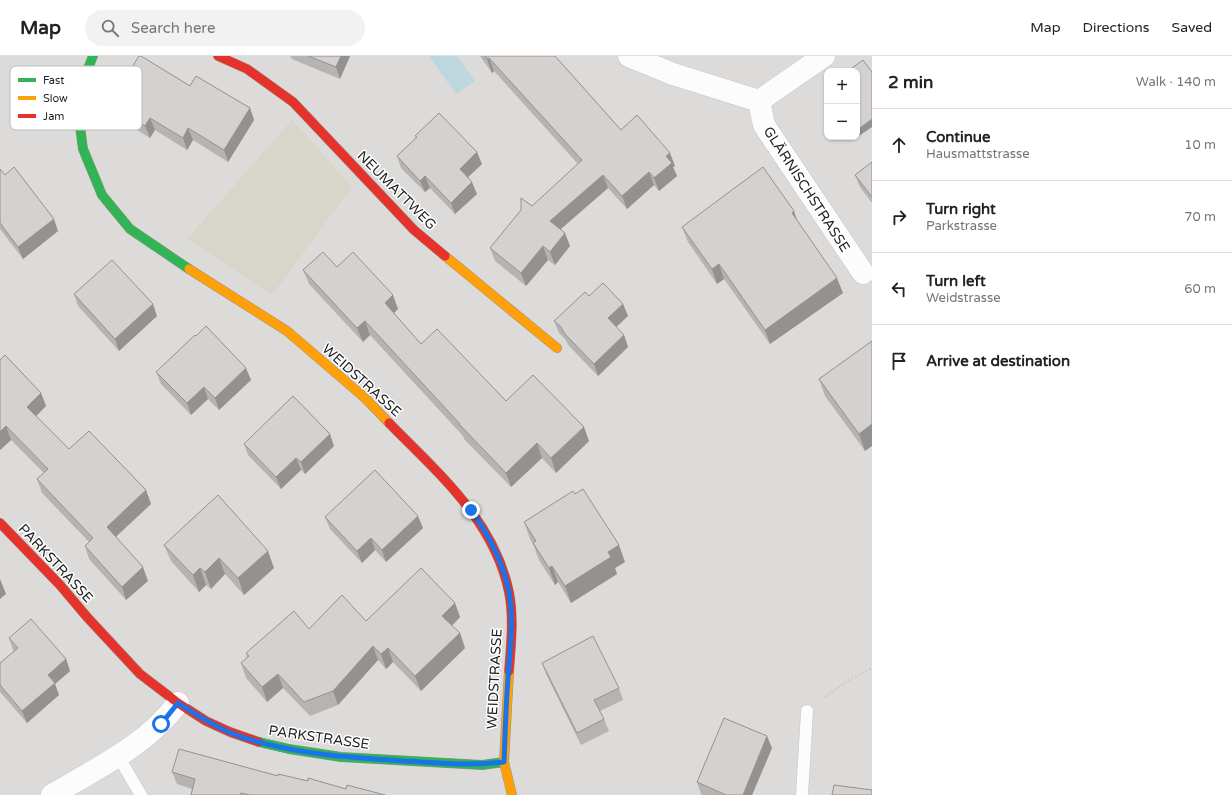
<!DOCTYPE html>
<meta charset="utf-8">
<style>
:root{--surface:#fff;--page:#f2f2f2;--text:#222;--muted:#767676;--line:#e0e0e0}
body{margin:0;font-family:"Varela Round",sans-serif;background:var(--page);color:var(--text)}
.controls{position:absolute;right:12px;top:12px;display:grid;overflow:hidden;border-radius:8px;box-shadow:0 1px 3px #0004}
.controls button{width:36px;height:36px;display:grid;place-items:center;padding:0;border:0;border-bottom:1px solid var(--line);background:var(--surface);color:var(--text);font:20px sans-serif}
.stop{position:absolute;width:12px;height:12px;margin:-9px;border:3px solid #1a73e8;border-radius:50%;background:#fff}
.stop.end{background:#1a73e8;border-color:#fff;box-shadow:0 1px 4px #0008}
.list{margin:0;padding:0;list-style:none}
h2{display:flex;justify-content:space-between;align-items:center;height:52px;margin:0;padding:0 16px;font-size:17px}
h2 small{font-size:13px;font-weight:400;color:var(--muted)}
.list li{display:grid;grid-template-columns:26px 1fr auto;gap:12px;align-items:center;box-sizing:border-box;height:72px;padding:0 16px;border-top:1px solid var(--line)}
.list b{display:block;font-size:15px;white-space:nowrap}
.list p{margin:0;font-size:13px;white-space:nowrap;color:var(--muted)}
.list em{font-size:13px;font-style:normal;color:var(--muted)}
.icon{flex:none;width:22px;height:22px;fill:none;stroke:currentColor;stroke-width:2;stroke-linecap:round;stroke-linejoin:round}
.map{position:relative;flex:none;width:872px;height:739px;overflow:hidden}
header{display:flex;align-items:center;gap:24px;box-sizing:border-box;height:56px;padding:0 20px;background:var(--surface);border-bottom:1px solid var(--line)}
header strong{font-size:19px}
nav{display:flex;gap:22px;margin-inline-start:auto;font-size:14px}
.search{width:280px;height:36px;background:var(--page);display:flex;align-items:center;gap:10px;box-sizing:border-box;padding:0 14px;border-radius:22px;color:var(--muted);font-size:15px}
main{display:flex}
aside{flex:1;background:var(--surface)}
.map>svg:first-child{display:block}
.residential{fill:#dcdbd9;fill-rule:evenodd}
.construction{fill:#d6d6ca}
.water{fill:#bdd7df}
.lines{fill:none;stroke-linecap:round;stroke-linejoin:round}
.lane-casing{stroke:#c6c5c4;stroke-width:13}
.street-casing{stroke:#c6c5c4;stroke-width:23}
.fast-casing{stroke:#949680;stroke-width:10}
.slow-casing{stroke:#949680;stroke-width:10}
.jam-casing{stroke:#949680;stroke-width:10}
.path{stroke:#d6cac8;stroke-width:2.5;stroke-dasharray:2 2;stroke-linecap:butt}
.lane{stroke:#fcfcfc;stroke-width:12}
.street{stroke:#fcfcfc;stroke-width:22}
.fast{stroke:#30b455;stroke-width:9}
.slow{stroke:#ff9f0a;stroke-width:9}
.jam{stroke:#e5322d;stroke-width:9}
.wall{fill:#b6b4b2}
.shaded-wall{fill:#949291}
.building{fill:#d4d1cf;stroke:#949291}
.route{stroke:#1a73e8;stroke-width:5}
.labels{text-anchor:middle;stroke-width:3;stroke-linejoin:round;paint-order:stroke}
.street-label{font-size:14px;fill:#1f1f1f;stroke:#fff}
.key{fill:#fff;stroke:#bcbcbc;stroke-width:1}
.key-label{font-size:11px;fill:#1f1f1f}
</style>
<header>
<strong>Map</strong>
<div class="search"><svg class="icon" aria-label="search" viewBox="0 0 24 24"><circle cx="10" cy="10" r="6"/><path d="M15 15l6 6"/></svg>Search here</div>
<nav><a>Map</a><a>Directions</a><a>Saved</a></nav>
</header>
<main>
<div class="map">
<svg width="872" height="739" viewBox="0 0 872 739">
<rect width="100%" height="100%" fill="#edebe8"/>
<!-- residential -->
<path class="residential" d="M 0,0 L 872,0 L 872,739 L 0,739 ZM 827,15 L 857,15 L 857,81 L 827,81 Z"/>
<!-- construction -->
<path class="construction" d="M 292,64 L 352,131 L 272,239 L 187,183 Z"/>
<!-- water -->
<path class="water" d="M 429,0 L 457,0 L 475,25 L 456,38 Z"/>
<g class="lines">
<defs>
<path id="lane" d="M 118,700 L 141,739
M 802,739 L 807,655"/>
<path id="street" d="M 629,0 L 673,18 L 759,45 L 824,0
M 759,45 L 764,69 L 863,217
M 52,739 C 97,712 146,690 178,647"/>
<path id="fast" d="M 93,0 L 83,25 L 79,63 L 83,93 L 102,139 L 130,173 L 189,213
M 259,686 L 289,693 L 341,701 L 482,709 L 504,706"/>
<path id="slow" d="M 445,200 L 557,292
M 189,213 L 287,275 L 365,342 L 389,367
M 509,615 L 504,706 L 512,739"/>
<path id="jam" d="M 218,0 L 247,13 L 293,46 L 414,174 L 445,200
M 389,367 C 438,417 494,464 509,536 C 514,562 511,589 509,615
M 0,467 L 60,529 L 87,561 L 140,618 L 178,647 L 206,665 L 230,676 L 259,686"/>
</defs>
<!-- lane casing -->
<use href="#lane" class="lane-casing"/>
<!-- street casing -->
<use href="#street" class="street-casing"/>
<!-- fast casing -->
<use href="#fast" class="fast-casing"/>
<!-- slow casing -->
<use href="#slow" class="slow-casing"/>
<!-- jam casing -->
<use href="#jam" class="jam-casing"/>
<!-- path -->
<path class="path" d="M 825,641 L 847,625 L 872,612"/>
<!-- lane -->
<use href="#lane" class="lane"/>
<!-- street -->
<use href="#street" class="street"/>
<!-- fast -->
<use href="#fast" class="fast"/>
<!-- slow -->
<use href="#slow" class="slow"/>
<!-- jam -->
<use href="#jam" class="jam"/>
</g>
<!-- wall -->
<path class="wall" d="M 290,0 L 350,0 L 340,23 L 292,3 Z
M 480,0 L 555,0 L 621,74 L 675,110 L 673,111 L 677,120 L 659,135 L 654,129 L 627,153 L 608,132 L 561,173 L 570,190 L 555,209 L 548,204 L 526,230 L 495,205 L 490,192 L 532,150 L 578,108 L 494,15 L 492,17 Z
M 190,30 L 250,52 L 254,64 L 228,106 L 193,84 L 187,94 L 155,74 L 150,82 L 114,60 L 109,48 Z
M 415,80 L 482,108 L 468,121 L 477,138 L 455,158 L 430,132 L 425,136 L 401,112 L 397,100 L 416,82 Z
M 872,106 L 872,147 L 860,131 L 855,119 Z
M 0,113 L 5,119 L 58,175 L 23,203 L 0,173 Z
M 798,166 L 843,237 L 770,288 L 724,223 L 717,228 L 688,186 L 682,171 Z
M 337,211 L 398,253 L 394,257 L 421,288 L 506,345 L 589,385 L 556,417 L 542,402 L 511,431 L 464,383 L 463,380 L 370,279 L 363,286 L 309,228 L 303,214 Z
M 74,238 L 157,260 L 119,295 L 78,250 Z
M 589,240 L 623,248 L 628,260 L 616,271 L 624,279 L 628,291 L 598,320 L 569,290 L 565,283 L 559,277 L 554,265 Z
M 872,285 L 865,395 L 825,340 L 819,323 Z
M 0,304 L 41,337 L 46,350 L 36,360 L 69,393 L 146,434 L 151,448 L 116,481 L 148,525 L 126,544 L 89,503 L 85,490 L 89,486 L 42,437 L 37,423 L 44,417 L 11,384 L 0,394 Z
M 156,316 L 251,324 L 219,354 L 208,343 L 191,359 L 161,328 Z
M 244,388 L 334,390 L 305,418 L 301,414 L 281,433 L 248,399 Z
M 325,461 L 423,472 L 386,506 L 375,494 L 362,507 L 330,473 Z
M 524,466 L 625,506 L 615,512 L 617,518 L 571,547 L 558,526 L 555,529 L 539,504 L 533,488 L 530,483 Z
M 164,489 L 274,512 L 244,539 L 225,518 L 211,533 L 206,529 L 199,536 L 171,505 Z
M 455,547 L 460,561 L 452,570 L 460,577 L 465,592 L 421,635 L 393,606 L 386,613 L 378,604 L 338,649 L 310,660 L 283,632 L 267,646 L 246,622 L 241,607 L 247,602 L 246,597 L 309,573 L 366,565 Z
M 9,582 L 66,603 L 70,615 L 55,628 L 59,639 L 27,667 L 0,636 L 0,607 L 14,595 L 13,594 Z
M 542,607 L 619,632 L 623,644 L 600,655 L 604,663 L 609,675 L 581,689 L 546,618 Z
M 772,692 L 752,739 L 702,739 L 701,738 L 697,726 Z
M 172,716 L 278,720 L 308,725 L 346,733 L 385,739 L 191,739 L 192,733 L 177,728 Z"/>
<!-- shaded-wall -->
<path class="shaded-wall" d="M 341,0 L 350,0 L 340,23 L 336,11 Z
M 489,2 L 494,15 L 492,17 L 487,3 Z
M 250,52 L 254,64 L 228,106 L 224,94 Z
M 150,62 L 155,74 L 150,82 L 145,70 Z
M 872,63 L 872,71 L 859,80 L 857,74 Z
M 188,72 L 193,84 L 187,94 L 183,82 Z
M 477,96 L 482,108 L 464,125 L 460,113 Z
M 670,97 L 675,110 L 673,111 L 677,120 L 659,135 L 654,122 L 666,100 Z
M 649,116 L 654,129 L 627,153 L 622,140 Z
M 603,119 L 608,132 L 555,178 L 550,165 Z
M 425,120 L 430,132 L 425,136 L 420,125 Z
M 472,126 L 477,138 L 455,158 L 451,147 Z
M 794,155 L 799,170 L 792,157 Z
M 54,163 L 58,175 L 23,203 L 18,191 Z
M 565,177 L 570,190 L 555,209 L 550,196 Z
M 543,190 L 548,204 L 526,230 L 521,217 Z
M 719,208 L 724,223 L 717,228 L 712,213 Z
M 837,222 L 843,237 L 770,288 L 765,274 Z
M 393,239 L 398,253 L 390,261 L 385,247 Z
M 153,248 L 157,260 L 119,295 L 115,283 Z
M 623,248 L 628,260 L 613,274 L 608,262 Z
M 365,265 L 370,279 L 363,286 L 357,272 Z
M 624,279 L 628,291 L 598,320 L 594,308 Z
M 246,312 L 251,324 L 219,354 L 215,342 Z
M 204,331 L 208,343 L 191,359 L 187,347 Z
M 41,337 L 46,350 L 32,364 L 27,351 Z
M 872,368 L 872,390 L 865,395 L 859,378 Z
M 6,370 L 11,384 L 0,394 L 0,376 Z
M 584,371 L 589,385 L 556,417 L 551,402 Z
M 330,378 L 334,390 L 305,418 L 301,406 Z
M 537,387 L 542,402 L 511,431 L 506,417 Z
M 296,402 L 301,414 L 281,433 L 276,421 Z
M 146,434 L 151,448 L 112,484 L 107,471 Z
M 418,460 L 423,472 L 386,506 L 382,494 Z
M 371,482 L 375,494 L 362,507 L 357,495 Z
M 619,489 L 625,506 L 615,512 L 617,518 L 571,547 L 565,530 L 608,496 Z
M 268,495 L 274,512 L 244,539 L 238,522 Z
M 219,502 L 225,518 L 211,533 L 205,516 Z
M 552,510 L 558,526 L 555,529 L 549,512 Z
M 143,511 L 148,525 L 126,544 L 122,531 Z
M 200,512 L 206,529 L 199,536 L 193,519 Z
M 0,523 L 6,538 L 0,543 Z
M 455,547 L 460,561 L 447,574 L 442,560 Z
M 460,577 L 465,592 L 421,635 L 415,620 Z
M 373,590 L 378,604 L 338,649 L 333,635 Z
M 388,592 L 393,606 L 386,613 L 381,598 Z
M 66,603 L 70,615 L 55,628 L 59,639 L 27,667 L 22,655 L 48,619 Z
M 278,618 L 283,632 L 267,646 L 262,631 Z
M 767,680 L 772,692 L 752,739 L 743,739 Z"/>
<!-- building -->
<path class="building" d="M 139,0 L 141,0 L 190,30 L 196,20 L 250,52 L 224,94 L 188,72 L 183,82 L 150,62 L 145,70 L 109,48 Z
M 308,0 L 341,0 L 336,11 Z
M 485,0 L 555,0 L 621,74 L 637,59 L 670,97 L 666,100 L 672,107 L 654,122 L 649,116 L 622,140 L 603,119 L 550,165 L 565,177 L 550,196 L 543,190 L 521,217 L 490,192 L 521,154 L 521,142 L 532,150 L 582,104 L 489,2 L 487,3 Z
M 863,4 L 872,16 L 872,63 L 857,74 L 857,15 L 848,15 Z
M 439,57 L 477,96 L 460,113 L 472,126 L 451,147 L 425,120 L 420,125 L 397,100 L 417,81 L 415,80 Z
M 872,106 L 872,141 L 855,119 Z
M 14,111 L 54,163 L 18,191 L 0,167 L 0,113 L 5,119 Z
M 763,111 L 794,155 L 792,157 L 837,222 L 765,274 L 719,208 L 712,213 L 682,171 Z
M 323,196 L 337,211 L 353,196 L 393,239 L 385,247 L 421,288 L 437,273 L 506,345 L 533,319 L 584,371 L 551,402 L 537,387 L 506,417 L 459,368 L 460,368 L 365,265 L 357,272 L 303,214 Z
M 112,204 L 153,248 L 115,283 L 74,238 Z
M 603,227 L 623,248 L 608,262 L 624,279 L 594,308 L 565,278 L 561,271 L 554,265 L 585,236 L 589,240 Z
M 206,270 L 246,312 L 215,342 L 204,331 L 187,347 L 156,316 L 195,279 L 196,280 Z
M 872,285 L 872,368 L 859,378 L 819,323 Z
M 5,299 L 41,337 L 27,351 L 69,393 L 89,375 L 146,434 L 107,471 L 143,511 L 122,531 L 85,490 L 93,482 L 37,423 L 48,413 L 6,370 L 0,376 L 0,304 Z
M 293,340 L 330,378 L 301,406 L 296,402 L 276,421 L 244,388 Z
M 375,414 L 418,460 L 382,494 L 371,482 L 357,495 L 325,461 Z
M 583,433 L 619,489 L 608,496 L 611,501 L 565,530 L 552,510 L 549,512 L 533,487 L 536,485 L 524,466 L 573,435 L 575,438 Z
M 218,439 L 268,495 L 238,522 L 219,502 L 205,516 L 200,512 L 193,519 L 164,489 Z
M 421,512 L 455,547 L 442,560 L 460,577 L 415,620 L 388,592 L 381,598 L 373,590 L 333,635 L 304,646 L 278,618 L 262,631 L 241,607 L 249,600 L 246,597 L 294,555 L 309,573 L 342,539 L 366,565 Z
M 31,563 L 66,603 L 48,619 L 55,627 L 22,655 L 0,629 L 0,607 L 18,592 L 9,582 Z
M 593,580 L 619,632 L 594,644 L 604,663 L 577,677 L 542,607 Z
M 724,662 L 767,680 L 743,739 L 726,739 L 697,726 Z
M 179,693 L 278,720 L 278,718 L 308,725 L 308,722 L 346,733 L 347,729 L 385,739 L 250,739 L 241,737 L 240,739 L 191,739 L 195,723 L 172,716 Z
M 834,729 L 872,734 L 872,739 L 832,739 Z"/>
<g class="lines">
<!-- route -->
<path class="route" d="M 161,668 L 178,647 C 195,658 212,669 231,677 C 286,698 346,701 404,705 C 437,707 470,710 504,706 C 505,678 506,650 508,621 C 510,593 514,564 509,536 C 503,506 489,479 471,454"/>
</g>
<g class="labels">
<!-- street labels -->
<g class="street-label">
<text transform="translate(807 133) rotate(57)" y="5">GLÄRNISCHSTRASSE</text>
<text transform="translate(397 134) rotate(45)" y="5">NEUMATTWEG</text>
<text transform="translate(362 324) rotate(42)" y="5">WEIDSTRASSE</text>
<text transform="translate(56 507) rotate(47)" y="5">PARKSTRASSE</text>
<text transform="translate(494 623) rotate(-87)" y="5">WEIDSTRASSE</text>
<text transform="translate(319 681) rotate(8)" y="5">PARKSTRASSE</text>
</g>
</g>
<!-- legend -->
<rect x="10" y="10" width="132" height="64" rx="6" class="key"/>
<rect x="18" y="22" width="18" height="4" fill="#30b455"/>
<rect x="18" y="40" width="18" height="4" fill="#ff9f0a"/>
<rect x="18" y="58" width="18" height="4" fill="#e5322d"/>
<g class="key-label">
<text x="43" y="28">Fast</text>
<text x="43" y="46">Slow</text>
<text x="43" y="64">Jam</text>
</g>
</svg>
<div class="controls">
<button>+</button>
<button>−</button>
</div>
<div class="stop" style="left:161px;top:668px"></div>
<div class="stop end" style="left:471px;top:454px"></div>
</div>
<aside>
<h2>2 min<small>Walk · 140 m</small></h2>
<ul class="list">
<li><svg class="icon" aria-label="ahead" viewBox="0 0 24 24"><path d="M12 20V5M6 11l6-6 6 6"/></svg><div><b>Continue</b><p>Hausmattstrasse</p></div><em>10 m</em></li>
<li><svg class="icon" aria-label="right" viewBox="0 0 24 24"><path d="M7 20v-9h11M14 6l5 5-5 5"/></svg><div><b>Turn right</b><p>Parkstrasse</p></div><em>70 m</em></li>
<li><svg class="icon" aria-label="left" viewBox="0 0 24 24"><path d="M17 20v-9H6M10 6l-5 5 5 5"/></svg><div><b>Turn left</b><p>Weidstrasse</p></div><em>60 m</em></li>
<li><svg class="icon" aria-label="arrive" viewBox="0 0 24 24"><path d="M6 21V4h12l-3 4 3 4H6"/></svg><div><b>Arrive at destination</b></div></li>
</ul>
</aside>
</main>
